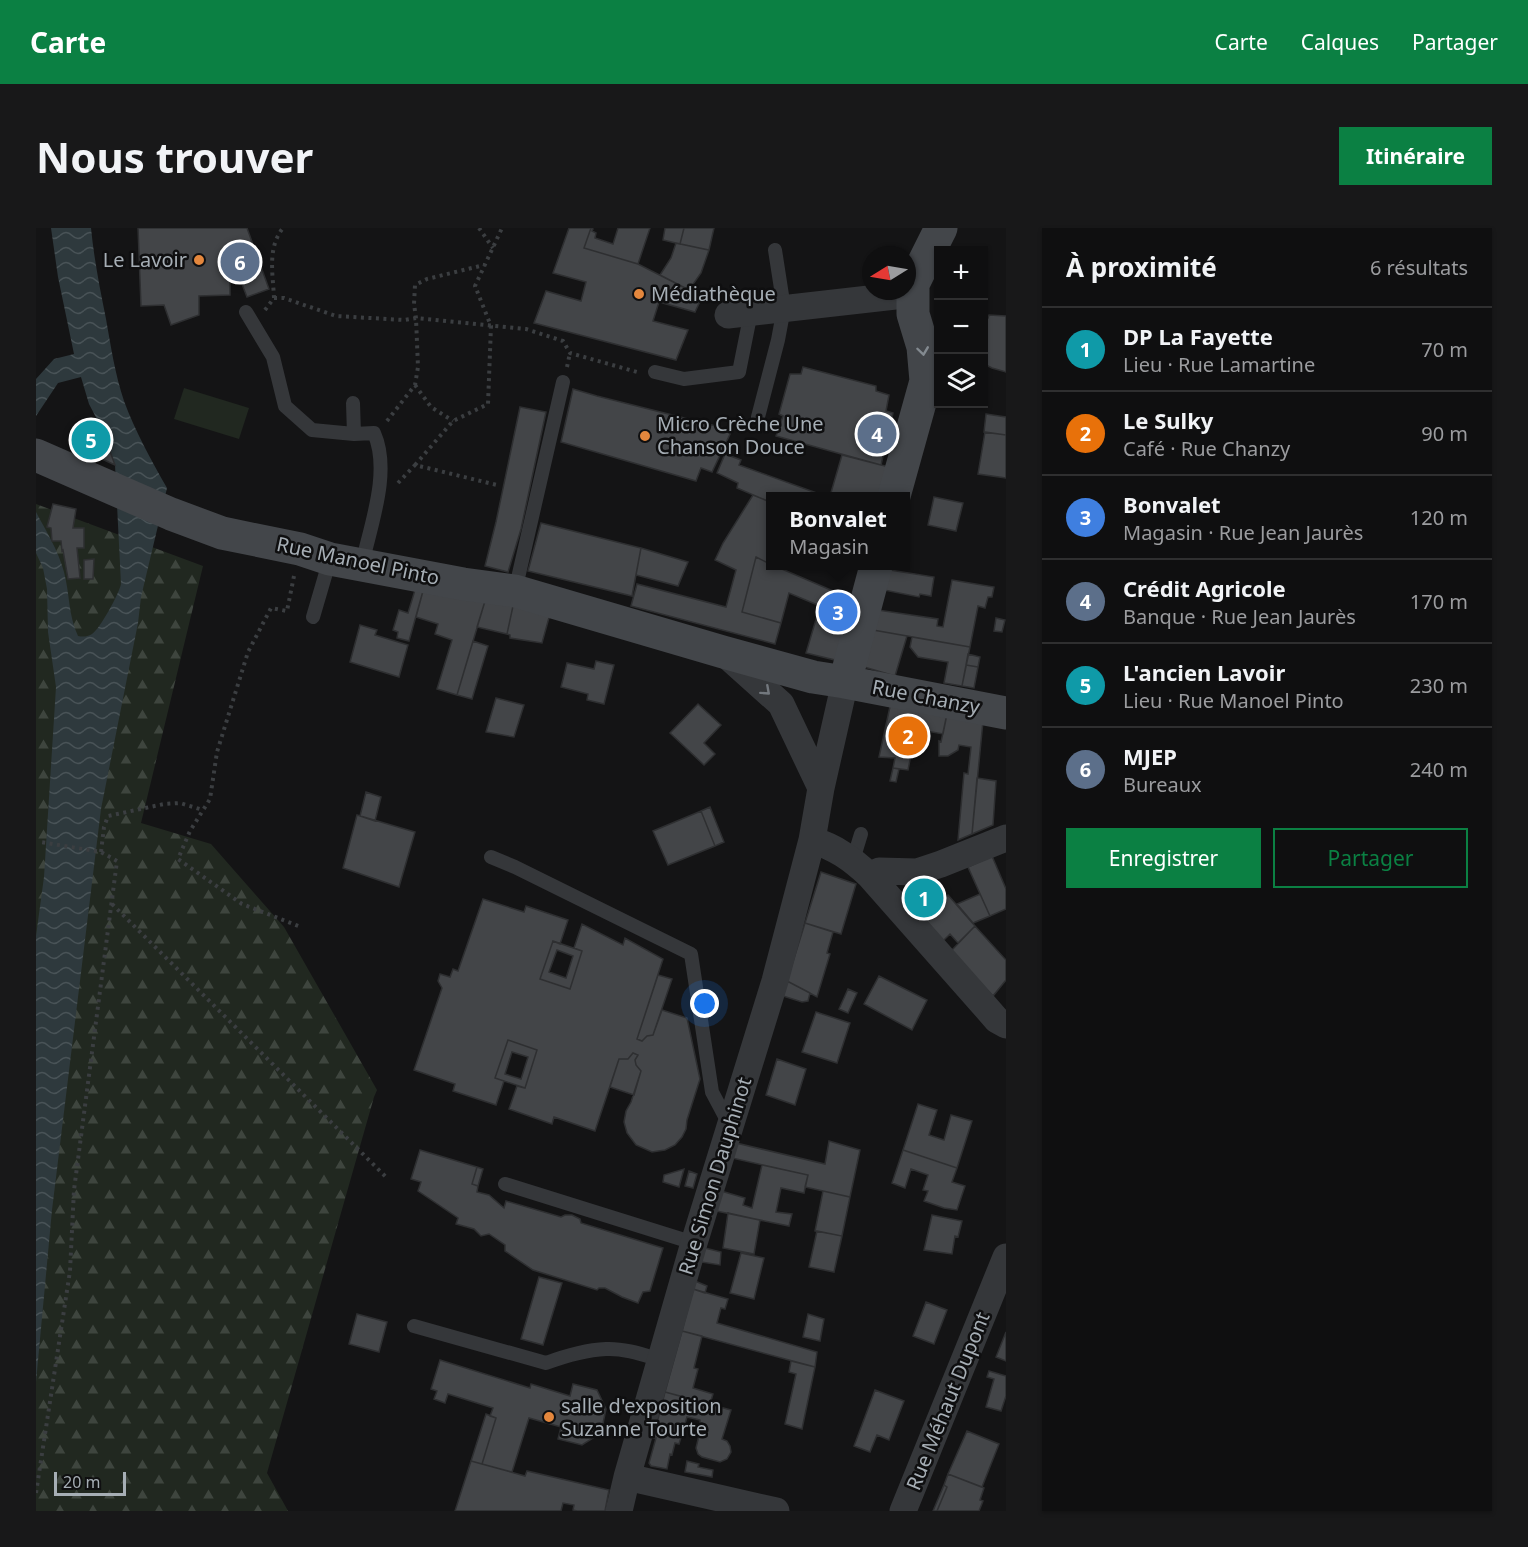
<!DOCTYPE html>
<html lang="fr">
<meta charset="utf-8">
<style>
:root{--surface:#0f0f10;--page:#181819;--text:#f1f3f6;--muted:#9b9c9f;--line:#2f2f30;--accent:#0b8043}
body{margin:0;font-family:"Noto Sans",sans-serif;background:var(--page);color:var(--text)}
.controls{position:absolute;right:18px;top:18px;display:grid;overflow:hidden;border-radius:0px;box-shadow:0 2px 4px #0004}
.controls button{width:54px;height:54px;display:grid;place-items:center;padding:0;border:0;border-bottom:2px solid var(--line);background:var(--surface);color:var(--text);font:30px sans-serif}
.compass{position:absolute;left:826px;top:18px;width:54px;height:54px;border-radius:50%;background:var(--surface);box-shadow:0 2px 4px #0004;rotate:259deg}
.scale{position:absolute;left:18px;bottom:15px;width:72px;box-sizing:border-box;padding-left:6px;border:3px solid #a6aeb5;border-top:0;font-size:16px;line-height:21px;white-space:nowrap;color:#a6aeb5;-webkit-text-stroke:4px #0f0f10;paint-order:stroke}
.you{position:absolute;left:669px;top:776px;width:21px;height:21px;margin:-15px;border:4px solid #fff;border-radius:50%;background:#1a73e8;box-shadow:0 0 0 9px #1a73e833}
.badge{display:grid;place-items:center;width:39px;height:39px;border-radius:50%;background:var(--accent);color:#fff;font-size:20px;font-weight:700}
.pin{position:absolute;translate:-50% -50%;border:3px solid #fff;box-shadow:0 2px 6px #0006}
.popup{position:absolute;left:730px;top:264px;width:144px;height:78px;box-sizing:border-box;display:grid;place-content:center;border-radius:0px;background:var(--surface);filter:drop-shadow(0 2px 4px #0005);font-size:20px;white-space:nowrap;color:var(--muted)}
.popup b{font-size:22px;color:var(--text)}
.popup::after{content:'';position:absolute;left:50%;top:100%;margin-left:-12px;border:12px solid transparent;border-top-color:var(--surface)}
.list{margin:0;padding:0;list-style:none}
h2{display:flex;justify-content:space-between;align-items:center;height:78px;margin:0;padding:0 24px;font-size:26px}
h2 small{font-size:20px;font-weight:400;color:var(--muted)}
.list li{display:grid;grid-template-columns:39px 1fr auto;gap:18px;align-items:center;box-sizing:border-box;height:84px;padding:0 24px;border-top:2px solid var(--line)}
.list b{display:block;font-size:22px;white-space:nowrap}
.list p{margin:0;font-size:20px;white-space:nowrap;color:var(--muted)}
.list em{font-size:20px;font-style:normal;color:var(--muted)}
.actions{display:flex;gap:12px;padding:18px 24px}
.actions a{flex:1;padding:14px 0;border:2px solid var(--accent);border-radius:0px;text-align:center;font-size:21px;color:var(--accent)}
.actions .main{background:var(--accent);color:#fff}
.icon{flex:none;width:33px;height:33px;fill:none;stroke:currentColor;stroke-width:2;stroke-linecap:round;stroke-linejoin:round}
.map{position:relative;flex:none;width:970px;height:1283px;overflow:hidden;border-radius:0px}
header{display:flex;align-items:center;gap:36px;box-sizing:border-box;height:84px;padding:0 30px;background:var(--accent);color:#fff}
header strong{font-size:28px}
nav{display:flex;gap:33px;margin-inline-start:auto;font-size:21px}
.intro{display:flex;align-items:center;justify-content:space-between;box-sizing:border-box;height:144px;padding:0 36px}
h1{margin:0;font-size:42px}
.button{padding:15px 27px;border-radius:0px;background:var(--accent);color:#fff;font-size:21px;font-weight:700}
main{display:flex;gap:36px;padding:0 36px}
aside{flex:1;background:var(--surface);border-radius:0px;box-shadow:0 2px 4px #0004}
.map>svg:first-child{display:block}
.forest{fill:url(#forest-firs)}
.pitch{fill:#212820}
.water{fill:url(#water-waves)}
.building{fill:#434548;stroke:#2e2f31;stroke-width:1.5;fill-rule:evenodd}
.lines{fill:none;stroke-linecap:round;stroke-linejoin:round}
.path{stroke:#3b3e41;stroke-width:4;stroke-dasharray:3 4.5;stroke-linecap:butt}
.lane{stroke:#35373a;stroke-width:14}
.street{stroke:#35373a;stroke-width:27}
.secondary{stroke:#43464a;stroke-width:33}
.oneway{stroke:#838a90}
.oneway2{stroke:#73787e}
.poi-dot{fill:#e4873d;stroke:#0f0f10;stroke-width:2}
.labels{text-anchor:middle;stroke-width:5;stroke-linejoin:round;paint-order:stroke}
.poi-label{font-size:20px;fill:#a6aeb5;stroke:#0f0f10;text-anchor:start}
.street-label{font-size:20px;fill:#a6aeb5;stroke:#0f0f10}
</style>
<header>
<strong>Carte</strong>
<nav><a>Carte</a><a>Calques</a><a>Partager</a></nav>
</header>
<div class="intro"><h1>Nous trouver</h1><a class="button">Itinéraire</a></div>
<main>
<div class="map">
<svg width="970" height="1283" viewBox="0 0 970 1283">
<defs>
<pattern id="forest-firs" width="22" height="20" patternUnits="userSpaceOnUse" patternTransform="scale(1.5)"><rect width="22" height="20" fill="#212820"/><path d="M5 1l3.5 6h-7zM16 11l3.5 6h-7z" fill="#3e453e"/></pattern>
<pattern id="water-waves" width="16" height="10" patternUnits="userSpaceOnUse" patternTransform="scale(1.5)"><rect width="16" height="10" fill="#2e393d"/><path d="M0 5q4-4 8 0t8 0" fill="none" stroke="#495357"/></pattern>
</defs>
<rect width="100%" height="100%" fill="#141415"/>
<!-- forest -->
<path class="forest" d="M 0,276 L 167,338 L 105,595 L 175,616 L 248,699 L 341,862 L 338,869 L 231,1245 L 252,1283 L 0,1283 Z"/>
<!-- pitch -->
<path class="pitch" d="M 148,160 L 213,180 L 203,211 L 138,191 Z"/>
<!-- water -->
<path class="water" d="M 15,0 L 55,0 C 58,31 64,61 70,91 C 75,119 79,146 88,173 C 99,203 115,232 131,260 L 105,369 L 102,395 L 65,581 L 16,982 L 0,1154 L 0,708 L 8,649 L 20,459 L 12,404 L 11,361 L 7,340 L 0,325 L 0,284 C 10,303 22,322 28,344 C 34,367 32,386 42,408 C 47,409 51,409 56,406 C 64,401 83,366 85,356 L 79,237 L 65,199 L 53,176 L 45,149 L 22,155 L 0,188 L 0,151 L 18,131 L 38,126 L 22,49 Z"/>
<!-- building -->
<path class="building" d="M 102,0 L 211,0 L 233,61 L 211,69 L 204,51 L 194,51 L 194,67 L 163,68 L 163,87 L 135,97 L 128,77 L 105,78 Z
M 533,0 L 555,0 L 548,20 L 602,36 L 659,65 L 658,67 L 666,69 L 659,84 L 623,74 L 617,93 L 652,102 L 640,132 L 498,95 L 510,63 L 545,73 L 550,54 L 517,45 Z
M 555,0 L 557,1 L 556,3 L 560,5 L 559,10 L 577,16 L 582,0 L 614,0 L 602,36 L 548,20 Z
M 629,0 L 648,0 L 644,16 L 627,12 Z
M 648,0 L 678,0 L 673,22 L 644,16 Z
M 640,15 L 673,22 L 665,45 L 653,62 L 624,47 L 635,30 Z
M 953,87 L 970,88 L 970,144 L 956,140 L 948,136 L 948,89 L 952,90 Z
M 767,139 L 840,158 L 840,163 L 853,167 L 850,183 L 857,185 L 845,237 L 740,208 L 747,188 L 743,186 L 754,146 L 765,146 Z
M 537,161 L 561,168 L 696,202 L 676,244 L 665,240 L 660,253 L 525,214 Z
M 484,179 L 510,184 L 485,301 L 472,344 L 449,338 L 460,294 Z
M 950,186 L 970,189 L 970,207 L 948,204 Z
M 63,195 L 65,199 L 79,237 L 44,221 L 35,203 L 46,198 L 47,201 Z
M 949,204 L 970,207 L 970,250 L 942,246 Z
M 689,226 L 705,232 L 703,237 L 789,268 L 734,268 L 734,274 L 701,260 L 702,255 L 681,245 Z
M 806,227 L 853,239 L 846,268 L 794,268 Z
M 717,267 L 734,274 L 734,336 L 720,329 L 706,384 L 745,395 L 739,416 L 595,378 L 601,356 L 690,379 L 700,342 L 679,332 L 687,315 Z
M 898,269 L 927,275 L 920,303 L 892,297 Z
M 17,276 L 40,281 L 37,300 L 48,300 L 48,320 L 41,320 L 44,350 L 32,351 L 27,322 L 26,323 L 25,313 L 16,313 L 15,300 L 11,299 Z
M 505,295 L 605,320 L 596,368 L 492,343 Z
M 605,320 L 652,334 L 642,358 L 600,347 Z
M 720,329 L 734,336 L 734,338 L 739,338 L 818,372 L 799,432 L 770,425 L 784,378 L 753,365 L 745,395 L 706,384 Z
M 58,331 L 57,351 L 48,351 L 48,332 Z
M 854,342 L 898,349 L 895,368 L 884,366 L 883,369 L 848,362 Z
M 916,352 L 958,359 L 956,369 L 952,369 L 949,380 L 942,378 L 934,419 L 837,402 L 842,382 L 902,391 L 901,398 L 907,399 Z
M 379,362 L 387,363 L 373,413 L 361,410 L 362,404 L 357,402 L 363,382 L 372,385 Z
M 387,363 L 449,373 L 421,467 L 401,461 L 416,412 L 399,406 L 402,396 L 380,389 Z
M 449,373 L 477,378 L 471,406 L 441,399 Z
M 477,378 L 514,386 L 506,415 L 474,410 L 474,407 L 471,406 Z
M 960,390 L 969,392 L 966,404 L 958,403 Z
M 324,397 L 341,402 L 339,407 L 372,417 L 363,449 L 314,434 Z
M 837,402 L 871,408 L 859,448 L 828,439 Z
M 876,409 L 934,419 L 926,458 L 908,455 L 912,434 L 882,429 L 874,419 Z
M 437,413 L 452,418 L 436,471 L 421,467 Z
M 932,426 L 944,429 L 942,439 L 930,437 Z
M 560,433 L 578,437 L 568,476 L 551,472 L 552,466 L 525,459 L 531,435 L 558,441 Z
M 930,437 L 942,439 L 938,460 L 926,458 Z
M 460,470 L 488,477 L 478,509 L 450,504 Z
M 855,474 L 911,486 L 907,506 L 885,502 L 884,508 L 879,507 L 872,542 L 857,540 L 859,530 L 843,529 Z
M 662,476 L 685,497 L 668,515 L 679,526 L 668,537 L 634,505 Z
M 911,486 L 947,493 L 936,606 L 922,612 L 928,545 L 932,546 L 935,519 L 923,517 L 922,522 L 912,528 L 903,528 L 903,513 L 905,514 Z
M 857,540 L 863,541 L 860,554 L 854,553 Z
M 941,550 L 960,553 L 957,597 L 936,606 Z
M 330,564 L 345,569 L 339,593 L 324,588 Z
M 674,579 L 688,614 L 679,618 L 665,583 Z
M 665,583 L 679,618 L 632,637 L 617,603 Z
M 321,587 L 379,604 L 363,659 L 307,640 Z
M 956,628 L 970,661 L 970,681 L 954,688 L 932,639 Z
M 785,644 L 820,656 L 805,706 L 769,695 Z
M 889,664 L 894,669 L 886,676 L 882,670 Z
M 944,666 L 954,688 L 937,695 L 921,676 Z
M 912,667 L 939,698 L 922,715 L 914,706 L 907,713 L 887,691 Z
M 447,671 L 488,684 L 490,678 L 532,692 L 524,716 L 517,713 L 504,751 L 534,761 L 546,723 L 538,720 L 546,696 L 587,717 L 589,710 L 627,731 L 601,811 L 606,813 L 611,808 L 617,807 L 626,782 L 651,790 L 664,851 L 651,892 L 650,901 L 646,909 L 639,917 L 629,922 L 616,924 L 600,917 L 591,905 L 588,894 L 590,883 L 595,874 L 605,843 L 600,837 L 599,832 L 602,827 L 597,825 L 592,831 L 583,831 L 559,903 L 518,889 L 516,896 L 473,881 L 481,858 L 489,860 L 501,822 L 472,812 L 459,850 L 468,853 L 460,877 L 417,863 L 419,856 L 378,842 L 406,760 L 402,753 L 404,746 L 414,749 L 417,741 L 422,743 Z
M 769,695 L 797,704 L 791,725 L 794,726 L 781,769 L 751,753 Z
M 939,698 L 970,732 L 970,752 L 957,768 L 914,724 Z
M 517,713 L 546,723 L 534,761 L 504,751 ZM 521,722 L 537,728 L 530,750 L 513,744 Z
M 622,747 L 636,751 L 617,807 L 611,808 L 606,813 L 601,811 Z
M 843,748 L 891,772 L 876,802 L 828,776 Z
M 751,753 L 774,765 L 772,773 L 766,774 L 747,768 Z
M 812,761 L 821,765 L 812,785 L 803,781 Z
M 780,784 L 814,795 L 801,835 L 766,824 Z
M 472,812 L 501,822 L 489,860 L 459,850 ZM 476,824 L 492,829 L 485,851 L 469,846 Z
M 597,825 L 602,827 L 599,832 L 600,837 L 605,843 L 598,867 L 574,859 L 583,831 L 592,831 Z
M 741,831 L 770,841 L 759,877 L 730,867 Z
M 882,876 L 901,882 L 893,907 L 908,912 L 915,887 L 936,893 L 921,940 L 867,922 Z
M 793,913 L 824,922 L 814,969 L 769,959 L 772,947 L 696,930 L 700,915 L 789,936 Z
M 384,922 L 441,939 L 436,956 L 442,958 L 441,964 L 453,967 L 468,980 L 470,973 L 525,989 L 529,987 L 536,987 L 544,991 L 545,995 L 627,1020 L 614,1063 L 607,1064 L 602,1075 L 586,1069 L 569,1060 L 563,1060 L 561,1062 L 497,1042 L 469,1023 L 469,1017 L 453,1006 L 445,1008 L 438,1001 L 420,996 L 422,990 L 382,963 L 385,954 L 375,951 Z
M 867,922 L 921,940 L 916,954 L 929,958 L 921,982 L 908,980 L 888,973 L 892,963 L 887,962 L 892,947 L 875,941 L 869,960 L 856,955 Z
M 726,937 L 772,947 L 768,965 L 745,960 L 740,984 L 756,986 L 753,998 L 680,983 L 685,963 L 709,970 L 707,977 L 716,980 Z
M 441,939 L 447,941 L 442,958 L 436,956 Z
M 648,941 L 643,959 L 627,954 L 628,947 Z
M 653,943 L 661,946 L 657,960 L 649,958 Z
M 787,963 L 814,969 L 806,1008 L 779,1003 Z
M 692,985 L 724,992 L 718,1026 L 687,1020 Z
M 896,987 L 926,993 L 922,1009 L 919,1008 L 916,1026 L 888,1022 Z
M 781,1003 L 806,1008 L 798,1044 L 773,1039 Z
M 669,1020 L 685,1024 L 684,1037 L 665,1034 Z
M 705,1025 L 728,1030 L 718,1071 L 694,1065 Z
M 503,1049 L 526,1055 L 507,1117 L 485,1111 Z
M 659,1053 L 671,1058 L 669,1065 L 657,1061 Z
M 657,1061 L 692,1071 L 689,1081 L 685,1080 L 681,1095 L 781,1124 L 779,1139 L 646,1103 Z
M 890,1074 L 911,1082 L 898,1116 L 877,1108 Z
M 321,1086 L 351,1094 L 343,1124 L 313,1116 Z
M 772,1086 L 788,1091 L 784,1113 L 767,1109 Z
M 646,1103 L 666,1108 L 658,1140 L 662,1141 L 657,1160 L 677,1166 L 674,1176 L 629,1164 Z
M 970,1104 L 970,1133 L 960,1129 Z
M 404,1132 L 494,1160 L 495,1156 L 534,1168 L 537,1156 L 561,1162 L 570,1181 L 565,1205 L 546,1217 L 522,1211 L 525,1199 L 493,1190 L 476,1244 L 446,1236 L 460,1190 L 454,1188 L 457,1180 L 412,1166 L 409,1175 L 398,1171 L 401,1163 L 395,1161 Z
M 755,1133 L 779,1139 L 766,1201 L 749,1196 L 760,1146 L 753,1144 Z
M 953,1143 L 970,1148 L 970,1168 L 965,1183 L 950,1179 L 958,1151 L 951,1149 Z
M 839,1162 L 868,1173 L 853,1212 L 841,1207 L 834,1224 L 818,1218 Z
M 629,1164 L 695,1182 L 686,1211 L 691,1213 L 694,1218 L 695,1224 L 691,1231 L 684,1234 L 666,1229 L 662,1226 L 660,1220 L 666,1195 L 664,1195 L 664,1192 L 651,1189 L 643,1216 L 639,1215 L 636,1227 L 634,1226 L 631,1241 L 615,1238 L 613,1235 L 620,1210 L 617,1210 Z
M 450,1186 L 460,1190 L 446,1236 L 435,1233 Z
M 931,1203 L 963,1216 L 946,1259 L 912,1246 Z
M 435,1233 L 489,1248 L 491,1243 L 573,1262 L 569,1283 L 541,1283 L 537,1282 L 538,1277 L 527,1275 L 525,1283 L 419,1283 Z
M 651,1233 L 663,1236 L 662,1239 L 677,1242 L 676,1249 L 649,1244 Z
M 912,1246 L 948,1260 L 944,1272 L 947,1273 L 943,1283 L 901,1283 L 911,1259 L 908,1257 Z
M 908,1257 L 911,1259 L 901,1283 L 897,1283 Z"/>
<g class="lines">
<!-- path -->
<path class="path" d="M 443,0 L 457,20
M 238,70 L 248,70 L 300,88 L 368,92 L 380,90 L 490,101 L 527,113 L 534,125 L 601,144
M 229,82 L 238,70 C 237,46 231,20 247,0
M 531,139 L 534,125
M 379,157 L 395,179 L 417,193
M 351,193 L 379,157 L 382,139 L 380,90 L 378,76 L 379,57 L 391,51 L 448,37
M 379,237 L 417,193 L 452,176 L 455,98 L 439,58 L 466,0
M 362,255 L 379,237 L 461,257
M 258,348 L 251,383 L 235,380 L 212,424 L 181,524 L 174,571 L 154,603 L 142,631 L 206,676 L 265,699
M 65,624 L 68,599 L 72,588 L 128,576 L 144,575 L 167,582
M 76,676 L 350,949
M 0,1265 L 34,1043 L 38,962 L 81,633 L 65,624 L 5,614"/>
<!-- lane -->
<path class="lane" d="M 210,84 L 237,129 L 249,178 L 276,202 L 318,206
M 619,144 L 648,151 L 703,144 L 715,84
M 317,175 L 318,206 L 338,205 C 355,243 335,296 326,336
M 722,189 L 742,112 L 748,80 L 739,22
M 479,363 L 527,154
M 277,389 L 294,331
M 455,629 L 479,639 L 655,726 L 676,864 L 693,896
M 817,632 L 825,606
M 469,956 L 658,1015
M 378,1098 L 510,1135 C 529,1128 549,1122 570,1121 C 588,1120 608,1127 625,1132"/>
<!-- street -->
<path class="street" d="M 692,87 L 877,66
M 688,425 L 745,476 L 785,560
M 776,612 C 799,619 816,631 834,648 L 947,776 L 961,792 L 970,797
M 834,648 L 843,643 L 881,644 L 905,636 L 970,610
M 591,1249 L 740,1283
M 583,1283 L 591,1249 L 658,1015 L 739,753 L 776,612 L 785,560 L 809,454
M 867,1283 L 970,1029"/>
<!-- secondary -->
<path class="secondary" d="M 0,227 L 135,286 L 186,305 L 264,321 L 294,331 L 427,356 L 479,363 L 687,424 L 777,449 L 809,454 L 970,485
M 858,268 L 890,153 L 887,119 L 877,86 L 877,56 L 905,0
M 809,454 L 840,338"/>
</g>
<!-- one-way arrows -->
<defs><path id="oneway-chevron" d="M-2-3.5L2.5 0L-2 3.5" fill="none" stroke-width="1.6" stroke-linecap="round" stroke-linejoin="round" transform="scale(1.5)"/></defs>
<use class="oneway" href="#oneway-chevron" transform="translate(887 123) rotate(82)"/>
<use class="oneway2" href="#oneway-chevron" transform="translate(730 463) rotate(42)"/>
<!-- markers -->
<g class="poi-dot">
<circle cx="163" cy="32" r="6"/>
<circle cx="603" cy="66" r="6"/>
<circle cx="609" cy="208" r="6"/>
<circle cx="513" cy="1189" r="6"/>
</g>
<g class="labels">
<!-- poi labels -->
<g class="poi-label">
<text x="151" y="39" text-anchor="end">Le Lavoir</text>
<text x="615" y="73">Médiathèque</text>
<text x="621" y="203">Micro Crèche Une<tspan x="621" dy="23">Chanson Douce</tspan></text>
<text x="525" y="1185">salle d'exposition<tspan x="525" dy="23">Suzanne Tourte</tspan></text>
</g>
<!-- street labels -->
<g class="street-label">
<text transform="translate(322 333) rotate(12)" y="7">Rue Manoel Pinto</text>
<text transform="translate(890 469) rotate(11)" y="7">Rue Chanzy</text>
<text transform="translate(679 948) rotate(-73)" y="7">Rue Simon Dauphinot</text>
<text transform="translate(912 1173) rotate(-68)" y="7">Rue Méhaut Dupont</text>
</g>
</g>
</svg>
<div class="controls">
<button>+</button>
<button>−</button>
<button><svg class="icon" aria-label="layers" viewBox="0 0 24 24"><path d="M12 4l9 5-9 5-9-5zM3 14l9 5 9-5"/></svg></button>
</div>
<svg class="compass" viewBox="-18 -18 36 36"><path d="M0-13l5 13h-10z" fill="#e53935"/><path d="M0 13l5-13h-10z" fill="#9b9c9f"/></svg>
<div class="scale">20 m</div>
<div class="you"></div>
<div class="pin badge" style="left:888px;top:670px;background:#0f9aa8">1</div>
<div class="pin badge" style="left:872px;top:508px;background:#e8710a">2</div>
<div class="pin badge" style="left:802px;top:384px;background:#3f7fe0">3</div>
<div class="popup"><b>Bonvalet</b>Magasin</div>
<div class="pin badge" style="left:841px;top:206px;background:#5c6f8a">4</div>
<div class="pin badge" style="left:55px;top:212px;background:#0f9aa8">5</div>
<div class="pin badge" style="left:204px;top:34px;background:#5c6f8a">6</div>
</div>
<aside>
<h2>À proximité<small>6 résultats</small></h2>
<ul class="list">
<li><span class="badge" style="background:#0f9aa8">1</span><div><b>DP La Fayette</b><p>Lieu · Rue Lamartine</p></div><em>70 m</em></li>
<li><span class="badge" style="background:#e8710a">2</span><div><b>Le Sulky</b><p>Café · Rue Chanzy</p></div><em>90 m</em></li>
<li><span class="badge" style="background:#3f7fe0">3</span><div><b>Bonvalet</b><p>Magasin · Rue Jean Jaurès</p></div><em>120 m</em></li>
<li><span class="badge" style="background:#5c6f8a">4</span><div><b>Crédit Agricole</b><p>Banque · Rue Jean Jaurès</p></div><em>170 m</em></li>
<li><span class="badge" style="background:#0f9aa8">5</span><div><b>L'ancien Lavoir</b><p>Lieu · Rue Manoel Pinto</p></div><em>230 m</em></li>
<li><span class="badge" style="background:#5c6f8a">6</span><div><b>MJEP</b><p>Bureaux</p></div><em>240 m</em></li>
</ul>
<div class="actions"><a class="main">Enregistrer</a><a>Partager</a></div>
</aside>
</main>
